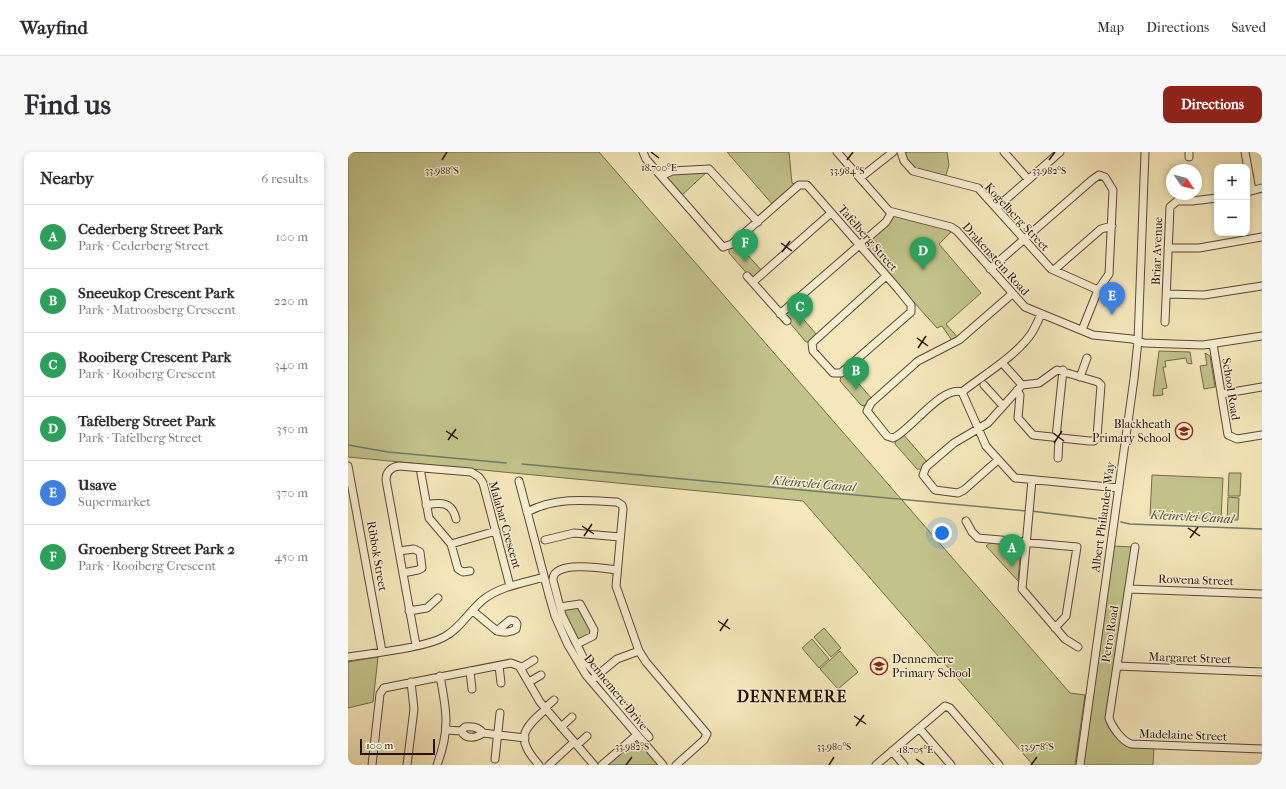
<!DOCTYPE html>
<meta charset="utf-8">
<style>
:root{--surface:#fff;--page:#f7f7f7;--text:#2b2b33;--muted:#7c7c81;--line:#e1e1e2;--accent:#8f2418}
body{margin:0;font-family:"IM FELL French Canon",serif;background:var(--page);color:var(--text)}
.controls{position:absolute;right:12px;top:12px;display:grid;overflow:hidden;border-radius:8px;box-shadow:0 2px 6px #0003}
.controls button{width:36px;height:36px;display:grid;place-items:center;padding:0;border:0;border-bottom:1px solid var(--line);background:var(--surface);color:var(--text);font:20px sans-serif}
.compass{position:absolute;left:818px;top:12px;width:36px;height:36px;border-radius:50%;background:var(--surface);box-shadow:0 2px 6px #0003;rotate:125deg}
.scale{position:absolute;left:12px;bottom:10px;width:75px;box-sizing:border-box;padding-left:4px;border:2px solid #281207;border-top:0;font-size:11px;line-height:14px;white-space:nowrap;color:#281207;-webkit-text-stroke:3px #f8efd2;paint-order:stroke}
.you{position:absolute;left:594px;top:381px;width:14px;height:14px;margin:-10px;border:3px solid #fff;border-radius:50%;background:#1a73e8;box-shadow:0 0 0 6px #1a73e833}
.badge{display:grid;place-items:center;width:26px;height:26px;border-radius:50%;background:var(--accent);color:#fff;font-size:13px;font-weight:700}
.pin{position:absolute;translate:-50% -33px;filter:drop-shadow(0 1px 2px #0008)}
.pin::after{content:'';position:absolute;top:21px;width:14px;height:12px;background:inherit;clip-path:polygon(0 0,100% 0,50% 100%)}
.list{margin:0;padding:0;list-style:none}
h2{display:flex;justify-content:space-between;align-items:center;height:52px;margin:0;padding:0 16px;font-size:17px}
h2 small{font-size:13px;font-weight:400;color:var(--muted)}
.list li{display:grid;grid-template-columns:26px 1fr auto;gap:12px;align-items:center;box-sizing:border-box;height:64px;padding:0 16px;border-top:1px solid var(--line)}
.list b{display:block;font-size:15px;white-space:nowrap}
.list p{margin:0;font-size:13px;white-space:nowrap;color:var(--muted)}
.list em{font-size:13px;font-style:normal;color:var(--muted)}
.map{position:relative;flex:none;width:914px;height:613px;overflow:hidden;border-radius:8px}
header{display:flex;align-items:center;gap:24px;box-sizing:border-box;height:56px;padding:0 20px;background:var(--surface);border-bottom:1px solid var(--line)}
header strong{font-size:19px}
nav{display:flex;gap:22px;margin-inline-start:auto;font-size:14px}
.intro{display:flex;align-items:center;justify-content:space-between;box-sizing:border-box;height:96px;padding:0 24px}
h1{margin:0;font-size:28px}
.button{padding:10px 18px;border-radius:8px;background:var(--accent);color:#fff;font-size:14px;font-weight:700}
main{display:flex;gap:24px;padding:0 24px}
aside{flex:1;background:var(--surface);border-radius:8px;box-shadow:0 2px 6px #0003}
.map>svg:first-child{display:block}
.green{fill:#c2c38b;stroke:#756a49}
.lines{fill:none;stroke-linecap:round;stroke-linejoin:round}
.stream{stroke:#6e7a6b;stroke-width:1.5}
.minor-casing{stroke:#5b4734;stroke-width:9}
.minor{stroke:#f8efd2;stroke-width:7}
.ticks{fill:none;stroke:#281207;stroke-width:1.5}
.labels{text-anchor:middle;stroke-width:3;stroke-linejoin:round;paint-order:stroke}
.street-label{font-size:12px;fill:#281207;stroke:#f8efd2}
.poi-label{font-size:12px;fill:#281207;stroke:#f8efd2;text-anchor:end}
.water-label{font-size:13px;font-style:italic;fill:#514f41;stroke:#f8efd2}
.district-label{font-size:16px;font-weight:bold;letter-spacing:1px;fill:#281207;stroke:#f8efd2}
.ticks-label{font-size:10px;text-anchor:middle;fill:#281207;stroke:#f8efd2;stroke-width:3;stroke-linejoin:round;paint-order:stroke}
</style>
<header>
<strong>Wayfind</strong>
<nav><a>Map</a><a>Directions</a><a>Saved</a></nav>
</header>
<div class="intro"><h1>Find us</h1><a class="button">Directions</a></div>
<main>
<aside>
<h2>Nearby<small>6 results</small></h2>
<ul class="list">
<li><span class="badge" style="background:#2e9e5b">A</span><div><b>Cederberg Street Park</b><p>Park · Cederberg Street</p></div><em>100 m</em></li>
<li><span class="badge" style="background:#2e9e5b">B</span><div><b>Sneeukop Crescent Park</b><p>Park · Matroosberg Crescent</p></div><em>220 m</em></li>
<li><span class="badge" style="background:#2e9e5b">C</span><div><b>Rooiberg Crescent Park</b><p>Park · Rooiberg Crescent</p></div><em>340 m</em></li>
<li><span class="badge" style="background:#2e9e5b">D</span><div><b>Tafelberg Street Park</b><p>Park · Tafelberg Street</p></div><em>350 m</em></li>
<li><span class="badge" style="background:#3f7fe0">E</span><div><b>Usave</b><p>Supermarket</p></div><em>370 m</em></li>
<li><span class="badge" style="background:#2e9e5b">F</span><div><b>Groenberg Street Park 2</b><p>Park · Rooiberg Crescent</p></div><em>450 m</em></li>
</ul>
</aside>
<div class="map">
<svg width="914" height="613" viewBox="0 0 914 613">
<rect width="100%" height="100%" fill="#f4e7b9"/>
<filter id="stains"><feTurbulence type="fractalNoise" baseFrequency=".005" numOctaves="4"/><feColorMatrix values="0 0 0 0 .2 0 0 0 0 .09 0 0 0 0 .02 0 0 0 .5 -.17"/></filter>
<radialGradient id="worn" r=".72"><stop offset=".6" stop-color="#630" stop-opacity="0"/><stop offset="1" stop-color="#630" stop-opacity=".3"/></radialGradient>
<!-- green -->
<path class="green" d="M 0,0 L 251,0 L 722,541 L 737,543 L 727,613 L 685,613 L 455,349 L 0,305 Z
M 379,0 L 441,0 L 444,31 L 447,32 L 425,53 Z
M 559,0 L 599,0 L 601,13 L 597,26 C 581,21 561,21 557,2 Z
M 361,18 L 333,44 L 319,26 L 320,22 Z
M 546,63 L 605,78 L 591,92 L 633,141 L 598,172 L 611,187 L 605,190 L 594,174 L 589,176 L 517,96 L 516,93 Z
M 388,90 L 414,119 L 406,126 L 402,125 L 381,101 L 381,97 Z
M 444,154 L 469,183 L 461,190 L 458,190 L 436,164 Z
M 811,199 L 842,200 L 844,212 L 839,211 L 838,206 L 817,209 L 818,215 L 815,215 L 819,236 L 814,237 L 815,243 L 805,244 Z
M 857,201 L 862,204 L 867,235 L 856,237 L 852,214 L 859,213 Z
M 499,218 L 524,247 L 516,254 L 513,253 L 492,229 L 493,224 Z
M 555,282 L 580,311 L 573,317 L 569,317 L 547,292 L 548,288 Z
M 881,321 L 893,321 L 892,344 L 880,344 Z
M 804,323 L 875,326 L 873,367 L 802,364 Z
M 880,345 L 891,346 L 890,368 L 879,368 Z
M 642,391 L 673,394 L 670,429 L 638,394 Z
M 765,394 L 785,395 L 760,564 L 773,588 L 806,595 L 805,613 L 734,613 Z
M 231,453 L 244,481 L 230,488 L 215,460 L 217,456 Z
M 476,476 L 493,496 L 483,505 L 466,485 Z
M 464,487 L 481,507 L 471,516 L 454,496 Z
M 492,499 L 510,520 L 490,537 L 472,517 Z
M 30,505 L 25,550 L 0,556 L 0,510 Z
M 285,590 L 292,592 L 311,613 L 257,613 Z"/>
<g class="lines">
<!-- stream -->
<path class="stream" d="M 0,293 L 40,300 L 158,311
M 174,312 L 679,359
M 683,359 L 757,368
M 773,370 L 782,372 L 914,377"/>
<defs>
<path id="minor" d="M 295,0 L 298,7 L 375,95 L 384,92 L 451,33 L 459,33 L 550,137 L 563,153 L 563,160 L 493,221 L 485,221 L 465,199 L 464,191 L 538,124
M 489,0 L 541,59 L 603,75 L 609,79 L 677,155 L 745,183 L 784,187 L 796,191 L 855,193 L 914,184
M 553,0 L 556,9 L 565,19 L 630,36 L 703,117 L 750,138
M 656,0 L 680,27
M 897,0 L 904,38
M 841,5 L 841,0
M 313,24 L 324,19 L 361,17 L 410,70
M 512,26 L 545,0
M 899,40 L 914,36
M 648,56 L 712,0
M 820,96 L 851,96 L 914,85
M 642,117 L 744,28 L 751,23 L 757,25 L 765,38 L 761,122 L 750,138 L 734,178
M 706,118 L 753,77 L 764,74
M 399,124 L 439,169
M 405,130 L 483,61
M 819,142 L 856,143 L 914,134
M 432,162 L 538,70 L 544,60
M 817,170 L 822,55 L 829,49 L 844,49 L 869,46
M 865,192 L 880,283 L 889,287 L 914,283
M 657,214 L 674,233
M 732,225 L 739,206
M 636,233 L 655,254
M 614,240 C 594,233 562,279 545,286 L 539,284 L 519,259 L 523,251 L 570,209 L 611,188 L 664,142
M 614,240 L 638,294 L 667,326 L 771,336
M 614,240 C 634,224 668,204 683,182 C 687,176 690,169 693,162
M 873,242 L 914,235
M 708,285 L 715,218
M 710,306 L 711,286
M 650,308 L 616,338 L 610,341 L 587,338 L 575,323 L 578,315 L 606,291 L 640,271 L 674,233 L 691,231 L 709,218 L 750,230 L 753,233 L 749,285 L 746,289 L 741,289 L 685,283 L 670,266 L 672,243 L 669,238
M 0,314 L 34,499
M 72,316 L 81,366 L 103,392 L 110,417 L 115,420 L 122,419
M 684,328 L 674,437 L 717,487 L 730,495
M 171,329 L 201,443 L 207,464 L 220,493 L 238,523 L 315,613
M 78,353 C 94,350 104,350 108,367
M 179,360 C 207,345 238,348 269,350 L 274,353 L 275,357 L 268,434 L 291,499 L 298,510 L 359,582 L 356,588 L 328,613
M 618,369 L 624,380 L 630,386 L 729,395 L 718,464 L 707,476
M 197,388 L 226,381 L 272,385
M 103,392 L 148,379
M 787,395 L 761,566 C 764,575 774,589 783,592 L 914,597
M 51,399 L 66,397 L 72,400 L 74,416 L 70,418 L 55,421
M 269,418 C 255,416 204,408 205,428 L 214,463 L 237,509 L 301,585
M 781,437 L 914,442
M 212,455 L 232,452 L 246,478 L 245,484 L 229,492
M 61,459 L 79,456 L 90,446
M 125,459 L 149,479 C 156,481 162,481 168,477 L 169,472 L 167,469 L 162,468 L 149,479
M 68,493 L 38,328 C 38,320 43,315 51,314 L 123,320 L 131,325 L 135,331 L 162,434
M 0,505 C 25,501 76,496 96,485 C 113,476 121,459 136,447 C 153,434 176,431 196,425
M 151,514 L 153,531
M 769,514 L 914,520
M 173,516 L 186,508
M 122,519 L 124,537
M 246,526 L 269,507 L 291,499
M 181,530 L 193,523
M 197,556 L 206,548
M 213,575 L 224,565
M 571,576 L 603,613
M 98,578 L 113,579 L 117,575 C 124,574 131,575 135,581 L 177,586
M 113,579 C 118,588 128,586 135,581
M 229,593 L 239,584
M 544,599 L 556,613
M 147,607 L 152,561
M 24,613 L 32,542 L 36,536 L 163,511 L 171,514 L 192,550 L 246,613
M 59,613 L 66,557 L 63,530
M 89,613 C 102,578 99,560 92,524
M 191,613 C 168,587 173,578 198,557
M 201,613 L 226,590
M 254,613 L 289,583
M 528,613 L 597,554 L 602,556 L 651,613
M 732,613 L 786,227 L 790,189 L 797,0"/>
</defs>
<!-- minor casing -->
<use href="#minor" class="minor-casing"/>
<!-- minor -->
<use href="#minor" class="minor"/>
</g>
<!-- ticks -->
<path class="ticks" d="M 303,0 L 311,6M 94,8 L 99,0M 499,8 L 505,0M 701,8 L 707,0M 433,91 L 444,99M 434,100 L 442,89M 569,186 L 580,194M 570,196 L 578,184M 98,279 L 110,287M 705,281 L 716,289M 100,288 L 108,277M 706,291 L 714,279M 234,374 L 246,382M 840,376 L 852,384M 236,384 L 244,372M 842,386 L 850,375M 370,469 L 382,477M 372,479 L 380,467M 506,564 L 518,572M 508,574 L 516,563M 568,607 L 576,613M 278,613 L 284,605M 481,613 L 486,605M 683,613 L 689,605"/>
<!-- icons -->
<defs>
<symbol id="school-ring" viewBox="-11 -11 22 22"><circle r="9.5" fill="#f8efd2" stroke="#8f2418" stroke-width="1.5"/><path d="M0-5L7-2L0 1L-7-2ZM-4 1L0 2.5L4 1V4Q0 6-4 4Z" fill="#8f2418"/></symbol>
</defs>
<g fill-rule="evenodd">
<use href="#school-ring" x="826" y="269" width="20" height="20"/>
<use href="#school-ring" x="521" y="504" width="20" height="20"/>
</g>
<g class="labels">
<!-- street labels -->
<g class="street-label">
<text transform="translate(669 65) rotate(47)" y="4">Kogelberg Street</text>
<text transform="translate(520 86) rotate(49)" y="4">Tafelberg Street</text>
<text transform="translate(809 99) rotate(-88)" y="4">Briar Avenue</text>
<text transform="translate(648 107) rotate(48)" y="4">Drakenstein Road</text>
<text transform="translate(883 237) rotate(81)" y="4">School Road</text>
<text transform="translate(755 365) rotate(-82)" y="4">Albert Philander Way</text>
<text transform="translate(157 373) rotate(74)" y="4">Malabar Crescent</text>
<text transform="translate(29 404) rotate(80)" y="4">Ribbok Street</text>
<text transform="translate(848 428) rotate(2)" y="4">Rowena Street</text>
<text transform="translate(762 482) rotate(-81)" y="4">Petro Road</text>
<text transform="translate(842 506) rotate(2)" y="4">Margaret Street</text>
<text transform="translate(268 540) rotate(51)" y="4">Dennemere Drive</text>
<text transform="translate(835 583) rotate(2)" y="4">Madelaine Street</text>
</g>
<!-- poi labels -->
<g class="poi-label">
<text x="823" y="276">Blackheath<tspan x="823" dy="14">Primary School</tspan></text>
<text x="544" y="511" text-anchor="start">Dennemere<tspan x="544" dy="14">Primary School</tspan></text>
</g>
<!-- water labels -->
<g class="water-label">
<text transform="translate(466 331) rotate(5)" y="5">Kleinvlei Canal</text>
<text transform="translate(844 364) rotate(3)" y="5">Kleinvlei Canal</text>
</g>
<!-- district labels -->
<g class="district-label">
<text x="444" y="550">DENNEMERE</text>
</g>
</g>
<g class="ticks-label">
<text x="311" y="19">18.700°E</text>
<text x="94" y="22">33.988°S</text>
<text x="499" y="22">33.984°S</text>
<text x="701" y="22">33.982°S</text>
<text x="284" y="598">33.982°S</text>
<text x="486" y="598">33.980°S</text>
<text x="689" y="598">33.978°S</text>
<text x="568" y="601">18.705°E</text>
</g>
<rect width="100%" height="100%" filter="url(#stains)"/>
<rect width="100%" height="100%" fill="url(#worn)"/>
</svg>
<div class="controls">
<button>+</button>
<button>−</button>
</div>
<svg class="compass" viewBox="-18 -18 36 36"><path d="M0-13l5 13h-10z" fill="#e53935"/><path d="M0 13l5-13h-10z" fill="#7c7c81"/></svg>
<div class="scale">100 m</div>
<div class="you"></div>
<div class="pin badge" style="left:664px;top:415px;background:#2e9e5b">A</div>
<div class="pin badge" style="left:508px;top:238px;background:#2e9e5b">B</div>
<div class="pin badge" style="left:452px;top:174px;background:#2e9e5b">C</div>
<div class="pin badge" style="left:575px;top:118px;background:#2e9e5b">D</div>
<div class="pin badge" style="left:764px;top:163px;background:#3f7fe0">E</div>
<div class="pin badge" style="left:397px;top:110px;background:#2e9e5b">F</div>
</div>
</main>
